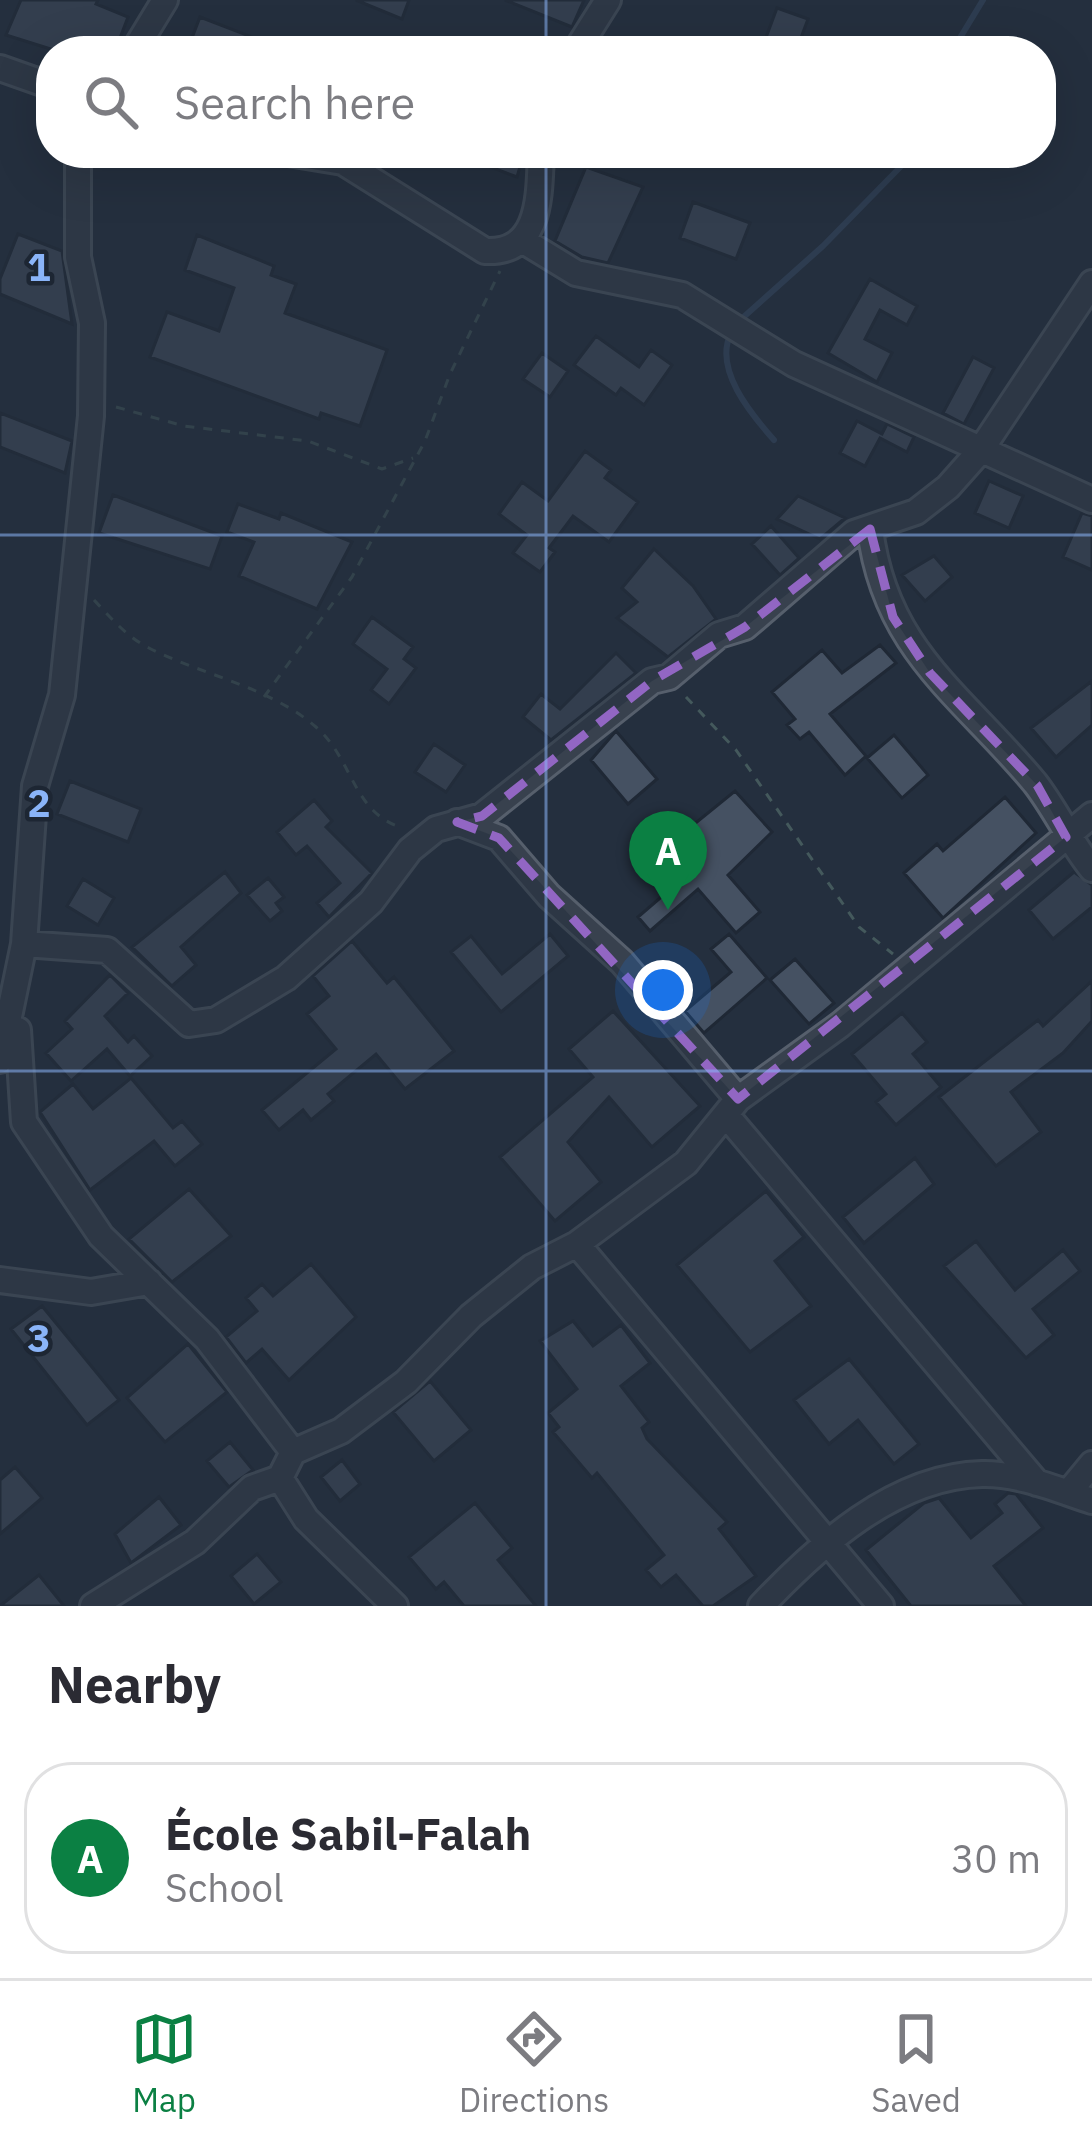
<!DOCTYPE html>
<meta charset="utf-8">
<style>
:root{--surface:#fff;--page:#f7f7f7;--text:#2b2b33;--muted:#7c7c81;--line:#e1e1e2;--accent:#0b8043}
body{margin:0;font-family:"IBM Plex Sans",sans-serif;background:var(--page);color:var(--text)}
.you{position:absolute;left:663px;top:990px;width:42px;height:42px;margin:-30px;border:9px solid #fff;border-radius:50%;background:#1a73e8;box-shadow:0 0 0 18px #1a73e833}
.badge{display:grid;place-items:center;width:78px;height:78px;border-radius:50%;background:var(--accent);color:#fff;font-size:39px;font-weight:700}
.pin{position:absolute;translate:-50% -99px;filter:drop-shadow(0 3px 6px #0008)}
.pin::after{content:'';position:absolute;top:63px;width:42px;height:36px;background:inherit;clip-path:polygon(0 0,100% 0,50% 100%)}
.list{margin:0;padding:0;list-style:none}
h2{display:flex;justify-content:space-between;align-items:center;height:156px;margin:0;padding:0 48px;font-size:51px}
h2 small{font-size:39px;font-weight:400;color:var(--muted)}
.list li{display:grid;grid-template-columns:78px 1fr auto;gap:36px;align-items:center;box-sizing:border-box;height:192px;margin:0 24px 24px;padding:0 24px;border:3px solid var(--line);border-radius:48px}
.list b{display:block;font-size:45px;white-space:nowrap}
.list p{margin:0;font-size:39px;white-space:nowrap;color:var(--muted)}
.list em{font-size:39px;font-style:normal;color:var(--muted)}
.icon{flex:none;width:66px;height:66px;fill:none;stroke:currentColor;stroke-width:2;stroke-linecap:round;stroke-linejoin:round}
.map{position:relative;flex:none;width:1092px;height:1606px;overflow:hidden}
.search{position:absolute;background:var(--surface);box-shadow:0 12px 48px #0002;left:36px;right:36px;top:36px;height:132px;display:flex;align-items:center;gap:30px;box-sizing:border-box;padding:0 42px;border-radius:48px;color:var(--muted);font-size:45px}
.sheet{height:372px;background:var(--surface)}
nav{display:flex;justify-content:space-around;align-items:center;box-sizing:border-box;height:168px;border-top:3px solid var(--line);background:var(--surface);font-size:33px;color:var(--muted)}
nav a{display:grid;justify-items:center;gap:6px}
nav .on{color:var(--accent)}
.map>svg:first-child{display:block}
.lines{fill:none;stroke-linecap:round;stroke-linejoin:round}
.stream{stroke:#394c67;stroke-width:6}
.building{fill:#455162;stroke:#1f2835;stroke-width:3}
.minor-casing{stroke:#565f6c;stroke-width:30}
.path{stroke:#44595c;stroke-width:3;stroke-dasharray:9 9;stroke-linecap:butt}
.minor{stroke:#38414e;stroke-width:24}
.marked{fill:none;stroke:#9266c3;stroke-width:9;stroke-dasharray:24 15;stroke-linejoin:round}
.grid{fill:none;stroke:#8ab4f8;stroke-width:3;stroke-opacity:0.55}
.grid-label{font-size:39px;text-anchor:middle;font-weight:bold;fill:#8ab4f8;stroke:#1d2633;stroke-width:9;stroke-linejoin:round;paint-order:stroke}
</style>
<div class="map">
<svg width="1092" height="1606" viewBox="0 0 1092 1606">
<rect width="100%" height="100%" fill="#242f3e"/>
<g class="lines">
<!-- stream -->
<path class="stream" d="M 952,51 L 983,0
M 738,322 L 823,246 L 914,153
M 731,333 C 713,369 751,414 774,440"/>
</g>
<!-- building -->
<path class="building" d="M 21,0 L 98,0 L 96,4 L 128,17 L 115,51 L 57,51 L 6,35 Z
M 356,0 L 409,0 L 402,19 Z
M 505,0 L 584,0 L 572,27 Z
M 777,8 L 808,19 L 796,51 L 761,51 Z
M 200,17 L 285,50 L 284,51 L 187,51 Z
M 493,153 L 524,153 L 517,177 L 488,166 Z
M 586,167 L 643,187 L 608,263 L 582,257 L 555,241 Z
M 693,202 L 750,223 L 736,259 L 680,238 Z
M 18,234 L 62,251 L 72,324 L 0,294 L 0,279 Z
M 197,235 L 274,266 L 271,275 L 296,284 L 285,313 L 387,350 L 360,426 L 321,413 L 319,419 L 150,357 L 167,312 L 219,331 L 234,288 L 185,270 Z
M 870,279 L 917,306 L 907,325 L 880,310 L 865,339 L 892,353 L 877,382 L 828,353 Z
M 596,336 L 639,367 L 651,350 L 672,365 L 644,405 L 621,388 L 616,395 L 574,365 Z
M 542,353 L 568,371 L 550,397 L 523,379 Z
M 973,357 L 994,368 L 964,424 L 943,413 Z
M 0,413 L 72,441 L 65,473 L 0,447 Z
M 857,421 L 882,434 L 887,424 L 914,437 L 907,452 L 880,438 L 865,466 L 840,453 Z
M 585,451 L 611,470 L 605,478 L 638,502 L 609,542 L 573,516 L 549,548 L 555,552 L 540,572 L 513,553 L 527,535 L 499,514 L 522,482 L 548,501 Z
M 989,481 L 1023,496 L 1009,528 L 975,513 Z
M 113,495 L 222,536 L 210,569 L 99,533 Z
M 798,496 L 845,518 L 820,539 L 777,519 Z
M 238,504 L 279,519 L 281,513 L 352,542 L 317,609 L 239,576 L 254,542 L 227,532 Z
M 1082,513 L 1092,516 L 1092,570 L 1063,557 Z
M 771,526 L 799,558 L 780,575 L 752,544 Z
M 654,549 L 693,586 L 716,619 L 668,657 L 617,618 L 637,602 L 622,588 Z
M 934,556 L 952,577 L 925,601 L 902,575 Z
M 372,617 L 413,647 L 404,659 L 416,668 L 389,704 L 371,690 L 387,669 L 353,644 Z
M 880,645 L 896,663 L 830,714 L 866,756 L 845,775 L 809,732 L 800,739 L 787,725 L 795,719 L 772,692 L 822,650 L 842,673 Z
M 616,653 L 636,673 L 551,740 L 523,717 L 541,694 L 560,709 Z
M 1092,681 L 1092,725 L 1056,757 L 1031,728 Z
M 616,731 L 657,779 L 628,804 L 591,760 Z
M 894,735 L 928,775 L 902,798 L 867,758 Z
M 434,744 L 465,765 L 446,792 L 415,772 Z
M 70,781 L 141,809 L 128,842 L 57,814 Z
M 735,791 L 772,832 L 728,875 L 760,912 L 736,933 L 698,889 L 650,931 L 638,917 L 688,874 L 666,847 Z
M 1005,797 L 1036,833 L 943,918 L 904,873 L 937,844 L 943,851 Z
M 314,800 L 332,821 L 326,827 L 372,873 L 329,917 L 317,903 L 340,883 L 307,846 L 296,855 L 277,832 Z
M 225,872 L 241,893 L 181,947 L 196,965 L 172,986 L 132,947 Z
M 1074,872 L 1092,885 L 1092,907 L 1053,939 L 1029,910 Z
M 268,878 L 284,897 L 276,903 L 282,911 L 270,921 L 247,895 Z
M 83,879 L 114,898 L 98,925 L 67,906 Z
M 550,934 L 568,956 L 501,1012 L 451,952 L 471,936 L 502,974 Z
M 729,934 L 767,978 L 704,1033 L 685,1011 L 731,972 L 711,949 Z
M 352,941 L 387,983 L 394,977 L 454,1051 L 405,1089 L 376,1054 L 328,1094 L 334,1101 L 311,1120 L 303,1110 L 279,1130 L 262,1110 L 336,1049 L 307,1014 L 329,996 L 313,976 Z
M 795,959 L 834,1003 L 809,1024 L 770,980 Z
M 110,975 L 128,993 L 105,1016 L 128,1042 L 134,1036 L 152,1056 L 130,1076 L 107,1049 L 71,1081 L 46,1053 L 72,1029 L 65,1021 Z
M 1092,981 L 1092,1021 L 1063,1053 L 1011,1092 L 1041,1132 L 996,1166 L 939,1097 L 1038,1020 L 1043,1026 Z
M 613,1011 L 700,1106 L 652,1147 L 609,1097 L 568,1142 L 601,1182 L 555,1221 L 500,1157 L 593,1077 L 569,1049 Z
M 902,1013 L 927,1042 L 913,1054 L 941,1087 L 896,1125 L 876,1102 L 886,1094 L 852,1054 Z
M 131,1078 L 173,1128 L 182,1121 L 202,1144 L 175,1166 L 154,1141 L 90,1190 L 40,1112 L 73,1084 L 93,1109 Z
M 915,1158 L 934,1184 L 864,1243 L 843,1217 Z
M 189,1189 L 231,1236 L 172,1282 L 129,1239 Z
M 766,1191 L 804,1237 L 775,1261 L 811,1306 L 750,1352 L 677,1265 Z
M 976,1241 L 1015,1290 L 1063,1250 L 1080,1271 L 1033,1309 L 1054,1335 L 1026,1358 L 944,1266 Z
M 311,1264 L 356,1317 L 289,1380 L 262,1349 L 246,1363 L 226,1337 L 257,1311 L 246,1298 L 262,1284 L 273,1296 Z
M 42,1306 L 119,1400 L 87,1425 L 11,1329 Z
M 573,1321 L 593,1346 L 621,1325 L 650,1363 L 621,1386 L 649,1422 L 642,1428 L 647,1439 L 727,1522 L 719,1529 L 756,1576 L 713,1606 L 703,1606 L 676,1575 L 661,1587 L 646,1570 L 664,1555 L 597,1473 L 592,1478 L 553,1432 L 559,1427 L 548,1413 L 577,1389 L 540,1341 Z
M 188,1344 L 227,1392 L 165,1442 L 127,1398 Z
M 849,1359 L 919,1444 L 894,1464 L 858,1420 L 829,1444 L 794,1400 Z
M 430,1381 L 471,1430 L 434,1461 L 393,1412 Z
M 230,1442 L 253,1470 L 229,1487 L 207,1461 Z
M 342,1460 L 360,1484 L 340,1501 L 321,1477 Z
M 15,1467 L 42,1498 L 0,1534 L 0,1480 Z
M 1008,1493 L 1016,1494 L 1043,1528 L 994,1566 L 1026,1606 L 911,1606 L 866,1550 L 924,1503 L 939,1498 L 971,1538 L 1002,1513 L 995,1504 Z
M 159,1497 L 181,1525 L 131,1563 L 115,1534 Z
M 475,1503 L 512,1548 L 498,1560 L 536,1606 L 464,1606 L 444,1582 L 436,1589 L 409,1557 Z
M 257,1554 L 281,1582 L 254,1604 L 231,1576 Z
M 39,1575 L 64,1606 L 0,1606 Z"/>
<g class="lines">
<defs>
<path id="minor" d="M 134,51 L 165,0
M 576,51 L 608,0
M 0,68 L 51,86
M 288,153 L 343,162 L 485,251 C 542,254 539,193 541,153
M 522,240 L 576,273 L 682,295 L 794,364 L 1092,500
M 870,529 C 885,651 963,696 1035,783 C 1056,810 1070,842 1092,869
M 457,822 L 499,838 L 549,896 L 622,962 L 738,1099
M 24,944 L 107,950 L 189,1024 L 216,1020 L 286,978 L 371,902 L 410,850 L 436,829 L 482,816 L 652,681 L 669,677 L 719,635 L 745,627 L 854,533 L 916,512 L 948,487 L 980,451 L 1092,283
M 18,1030 L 24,1122 L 101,1236 L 207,1339 L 293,1452
M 0,1060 L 24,944 L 35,786 L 62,695 L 91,416 L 92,323 L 78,257 L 78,153
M 727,1116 L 1037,1483
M 577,1244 L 881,1606
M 0,1280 L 91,1292 L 149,1282
M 1068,1493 L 1092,1464
M 93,1606 L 195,1542 L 252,1488 L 280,1478
M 395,1606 L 306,1519 L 280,1478 L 293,1452 L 341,1431 L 406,1382 L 471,1316 L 532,1267 L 577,1244 L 686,1163 L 738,1099 L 840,1025 L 1092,815
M 761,1606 C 817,1547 894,1476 982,1474 C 1019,1473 1058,1490 1092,1501"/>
</defs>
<!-- minor casing -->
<use href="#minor" class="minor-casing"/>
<!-- path -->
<path class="path" d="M 116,407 L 184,426 L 308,441 L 382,469 L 413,458
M 94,600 C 111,618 127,637 149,648 C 202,675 270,687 316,727 C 354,760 352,813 403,828
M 264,697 L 352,577 L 425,441 L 450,374 L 500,271
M 686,697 L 736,750 L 859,927 L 893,954"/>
<!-- minor -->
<use href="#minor" class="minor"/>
</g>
<!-- marked area -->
<path d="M0 0H1092V1606H0ZM 870,529 L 893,617 L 930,673 L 1037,785 L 1066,837 L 738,1099 L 499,838 L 457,822 L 482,816 L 652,681 L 745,627 Z" fill="#242f3e" fill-opacity=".55" fill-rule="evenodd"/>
<path class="marked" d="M 870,529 L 893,617 L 930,673 L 1037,785 L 1066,837 L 738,1099 L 499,838 L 457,822 L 482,816 L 652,681 L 745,627 Z"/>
<!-- grid -->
<path class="grid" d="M 546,0 L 546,51M 546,153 L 546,1606M 0,535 L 1092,535M 0,1071 L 1092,1071"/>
<g class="grid-label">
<text x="39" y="281">1</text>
<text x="39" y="817">2</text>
<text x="39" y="1352">3</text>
</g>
</svg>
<div class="you"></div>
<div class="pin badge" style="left:668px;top:910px">A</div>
<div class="search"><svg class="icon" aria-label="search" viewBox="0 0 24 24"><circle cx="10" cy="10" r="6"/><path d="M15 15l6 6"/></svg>Search here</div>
</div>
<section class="sheet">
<h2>Nearby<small></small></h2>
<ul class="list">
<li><span class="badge">A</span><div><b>École Sabil-Falah</b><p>School</p></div><em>30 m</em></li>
</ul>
</section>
<nav>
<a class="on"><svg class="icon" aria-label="map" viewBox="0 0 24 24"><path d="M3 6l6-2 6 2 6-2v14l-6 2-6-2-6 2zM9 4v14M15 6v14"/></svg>Map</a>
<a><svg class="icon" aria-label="directions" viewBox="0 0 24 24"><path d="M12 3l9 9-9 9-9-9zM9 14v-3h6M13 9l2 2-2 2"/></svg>Directions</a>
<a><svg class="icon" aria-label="saved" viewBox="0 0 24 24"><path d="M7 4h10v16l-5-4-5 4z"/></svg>Saved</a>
</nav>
